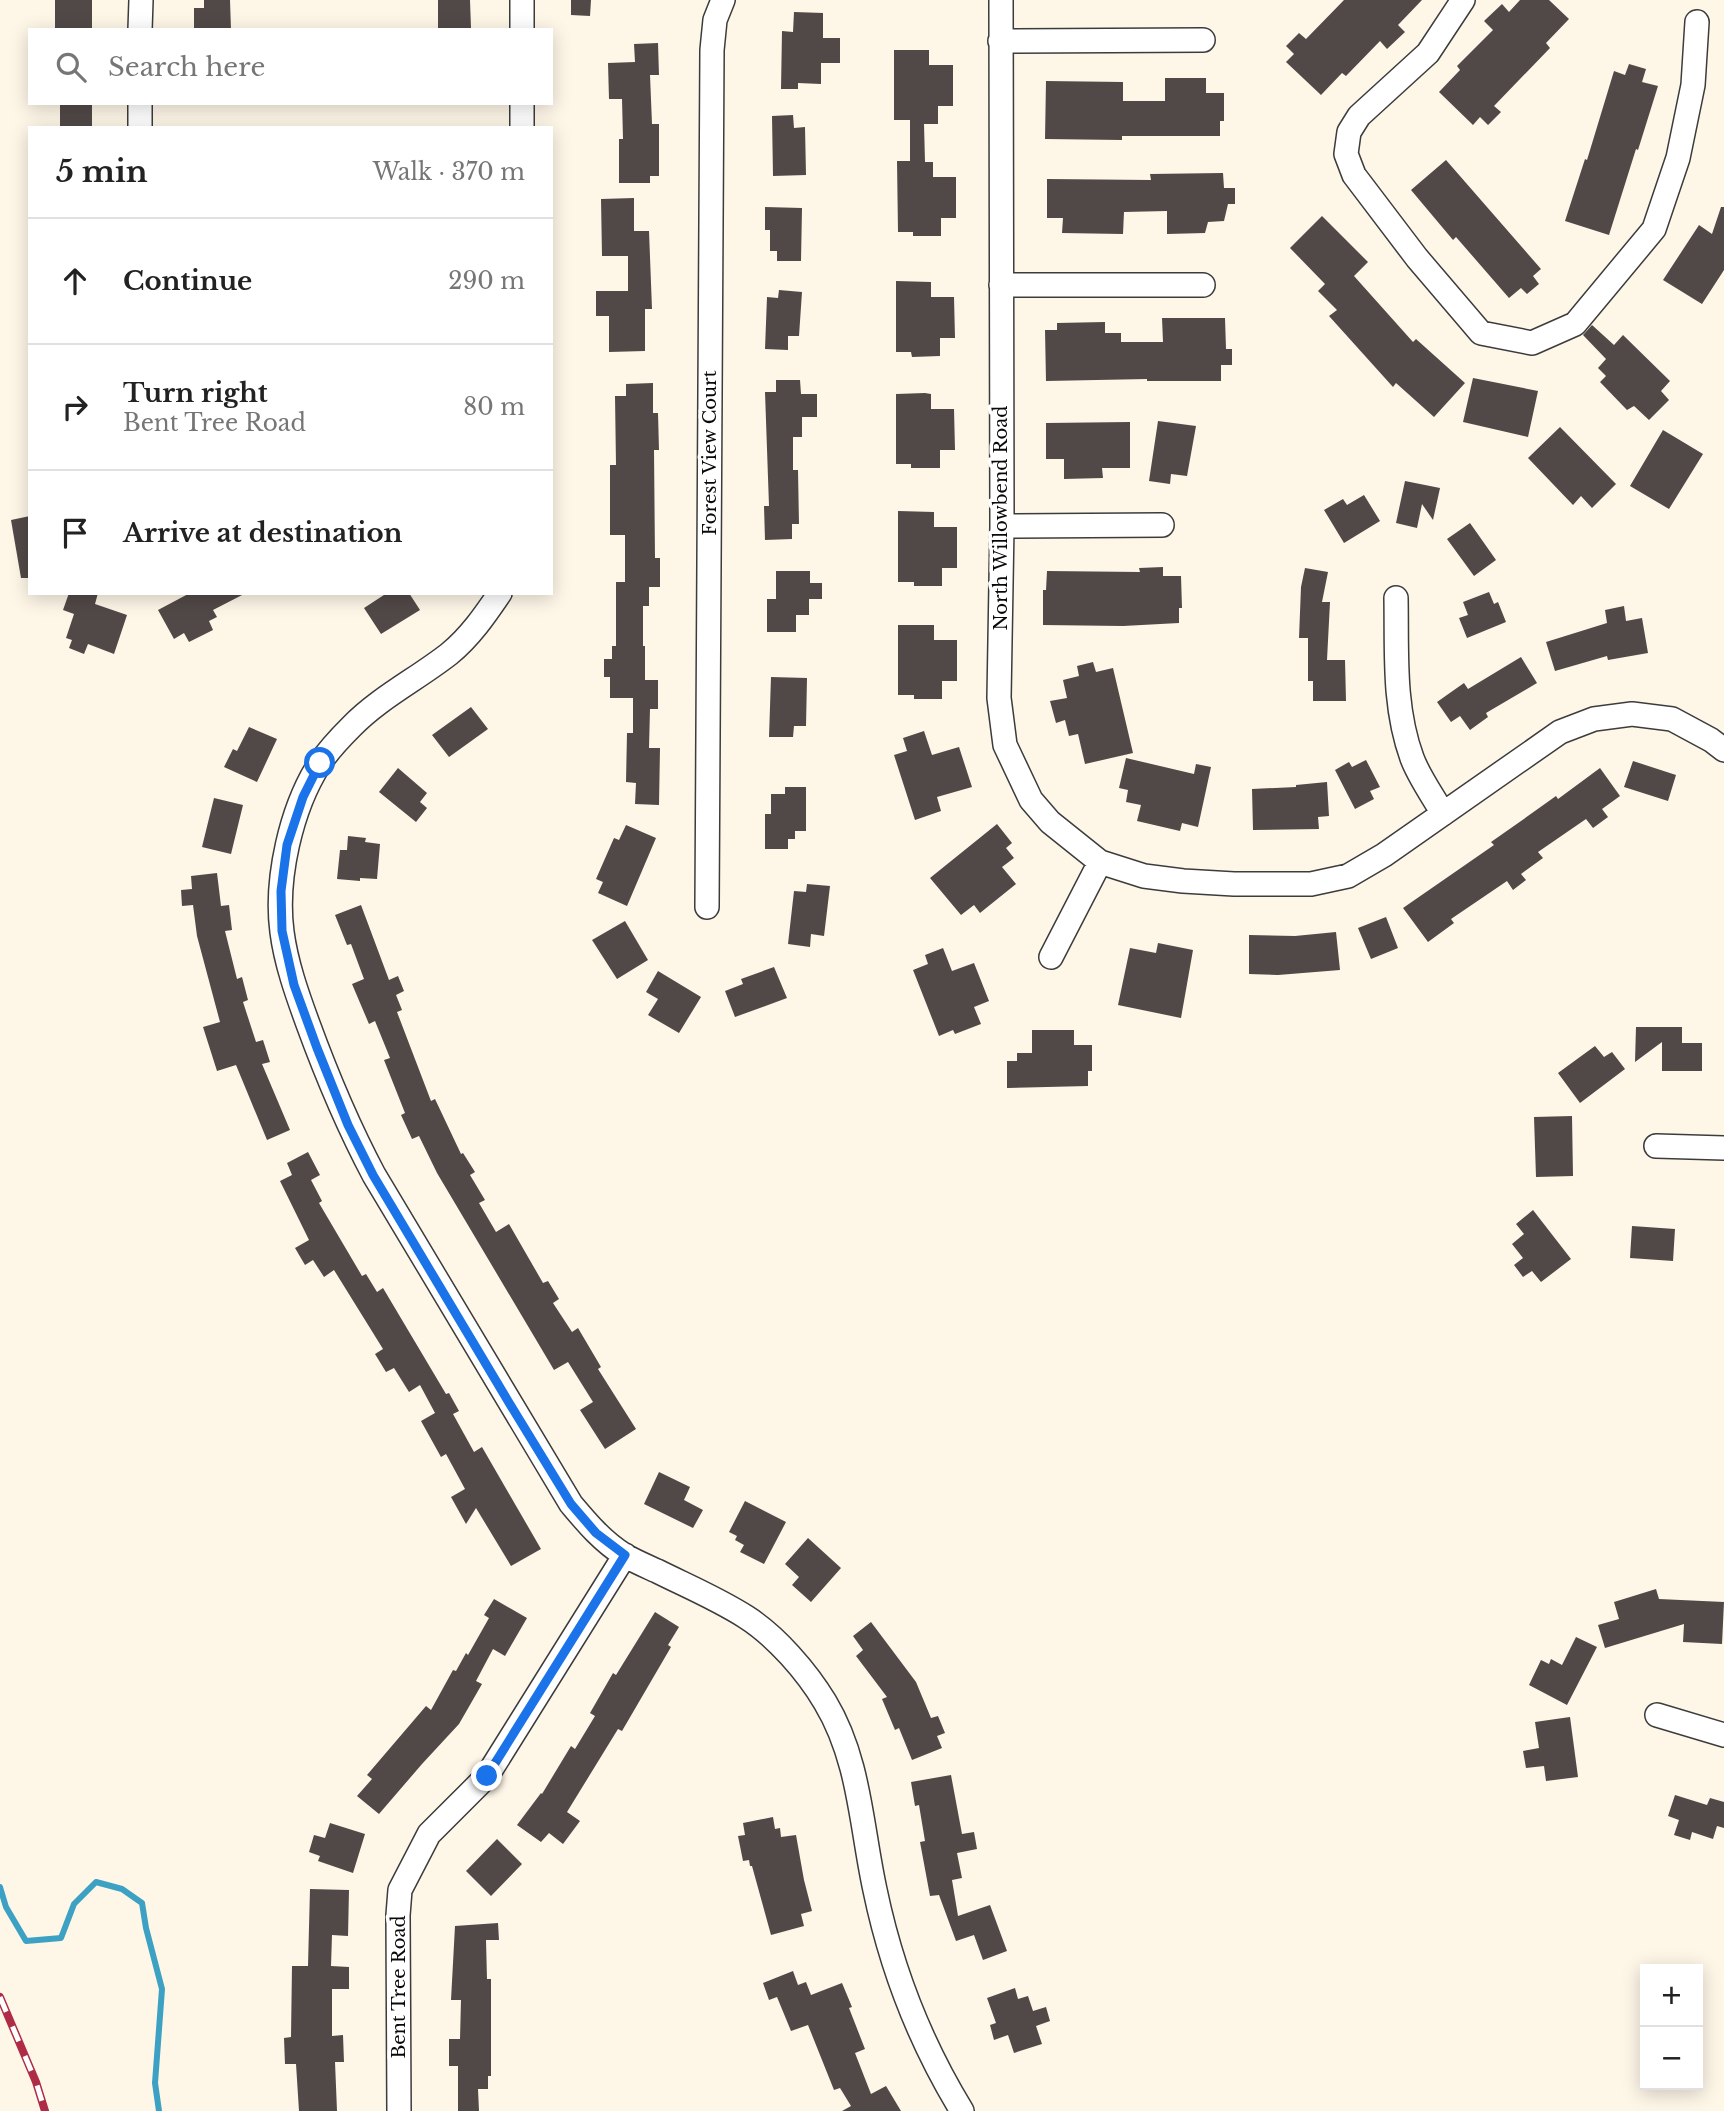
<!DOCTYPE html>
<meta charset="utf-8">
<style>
:root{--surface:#fff;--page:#f6f6f6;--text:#222;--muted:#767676;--line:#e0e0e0}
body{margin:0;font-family:"Libre Baskerville",serif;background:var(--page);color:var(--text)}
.controls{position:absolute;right:21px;bottom:21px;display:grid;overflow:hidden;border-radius:0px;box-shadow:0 4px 18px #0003}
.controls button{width:63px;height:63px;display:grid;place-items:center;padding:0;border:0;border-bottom:2px solid var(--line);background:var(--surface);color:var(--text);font:35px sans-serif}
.stop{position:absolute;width:21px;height:21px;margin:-16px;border:5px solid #1a73e8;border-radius:50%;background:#fff}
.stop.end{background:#1a73e8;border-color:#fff;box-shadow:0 2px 7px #0008}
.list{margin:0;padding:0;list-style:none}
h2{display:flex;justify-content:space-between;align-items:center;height:91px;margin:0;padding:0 28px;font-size:30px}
h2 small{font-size:23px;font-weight:400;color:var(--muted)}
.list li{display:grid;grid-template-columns:46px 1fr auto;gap:21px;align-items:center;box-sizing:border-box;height:126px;padding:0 28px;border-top:2px solid var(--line)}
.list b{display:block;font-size:26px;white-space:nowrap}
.list p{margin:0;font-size:23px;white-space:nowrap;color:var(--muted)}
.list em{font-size:23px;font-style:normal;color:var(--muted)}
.icon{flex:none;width:38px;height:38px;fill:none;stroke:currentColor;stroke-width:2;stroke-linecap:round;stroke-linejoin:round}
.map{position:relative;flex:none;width:1724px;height:2111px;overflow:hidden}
.search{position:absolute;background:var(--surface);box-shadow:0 4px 18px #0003;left:28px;top:28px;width:525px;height:77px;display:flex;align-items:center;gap:18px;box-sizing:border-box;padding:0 24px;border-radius:0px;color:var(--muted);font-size:26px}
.panel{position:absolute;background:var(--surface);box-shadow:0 4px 18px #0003;left:28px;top:126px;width:525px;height:469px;border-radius:0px}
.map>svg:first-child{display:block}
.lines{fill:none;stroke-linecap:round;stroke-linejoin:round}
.stream{stroke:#3ca1c3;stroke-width:6}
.building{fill:#514947}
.street-casing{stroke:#3c3c3c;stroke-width:26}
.street{stroke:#fff;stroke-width:23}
.rail-casing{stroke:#af2c46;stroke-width:8}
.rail{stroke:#fff;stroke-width:5;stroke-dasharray:16;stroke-linecap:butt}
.route{stroke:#1a73e8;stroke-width:9}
.labels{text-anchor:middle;stroke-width:7;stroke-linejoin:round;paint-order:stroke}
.street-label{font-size:18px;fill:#090909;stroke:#fff}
</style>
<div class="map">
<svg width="1724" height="2111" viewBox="0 0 1724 2111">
<rect width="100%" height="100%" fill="#fef6e7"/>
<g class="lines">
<!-- stream -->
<path class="stream" d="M 0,1887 L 6,1907 L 26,1941 L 61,1938 L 74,1904 L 96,1882 L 122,1889 L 142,1903 L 146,1928 L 162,1989 L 155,2083 L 159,2111"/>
</g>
<!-- building -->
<path class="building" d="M 55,0 L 92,0 L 92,30 L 55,29 Z
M 204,0 L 230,0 L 231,30 L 194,30 L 194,8 L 204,8 Z
M 438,0 L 470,0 L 471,28 L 438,29 Z
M 571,0 L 591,0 L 590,16 L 571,15 Z
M 1344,0 L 1422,0 L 1398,25 L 1405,32 L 1387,49 L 1380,41 L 1346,76 L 1342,73 L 1321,95 L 1286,62 L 1294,54 L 1286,46 L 1299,33 L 1306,39 Z
M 1520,0 L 1549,0 L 1569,19 L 1546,43 L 1550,48 L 1494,106 L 1501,112 L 1488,125 L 1480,117 L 1473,125 L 1439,92 L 1460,70 L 1457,66 L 1493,30 L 1484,21 L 1502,4 L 1509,12 Z
M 794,12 L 823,13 L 823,38 L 840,38 L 840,63 L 821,63 L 821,84 L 798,83 L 798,89 L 781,89 L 782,31 L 793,32 Z
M 658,43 L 659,75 L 650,75 L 652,124 L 659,124 L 659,176 L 650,176 L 650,183 L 619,183 L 619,139 L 623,139 L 622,99 L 609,99 L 608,63 L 635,62 L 634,44 Z
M 894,50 L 929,50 L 929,65 L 953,65 L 953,106 L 938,106 L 938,124 L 924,124 L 925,162 L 933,162 L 933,177 L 956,177 L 956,218 L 941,218 L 941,236 L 913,236 L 913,232 L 898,232 L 897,161 L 910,161 L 910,120 L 894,120 Z
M 1629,64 L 1646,69 L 1642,82 L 1658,86 L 1638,150 L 1636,149 L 1609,235 L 1565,221 L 1585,159 L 1587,160 L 1614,71 L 1625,75 Z
M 1165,78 L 1206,78 L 1206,93 L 1224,93 L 1224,121 L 1220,121 L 1220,136 L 1122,136 L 1122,140 L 1045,139 L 1046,81 L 1123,82 L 1123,101 L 1165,101 Z
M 60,103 L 92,103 L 92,128 L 60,128 Z
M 793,115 L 794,128 L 805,127 L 806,175 L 773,176 L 772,116 Z
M 1446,160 L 1541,269 L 1533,276 L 1539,284 L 1527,294 L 1521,288 L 1509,298 L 1456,237 L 1453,240 L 1411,190 Z
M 1223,173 L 1224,188 L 1235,188 L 1235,204 L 1228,204 L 1224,221 L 1208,222 L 1205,233 L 1167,234 L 1167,211 L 1124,212 L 1123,234 L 1062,233 L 1063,218 L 1047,218 L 1047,179 L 1151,180 L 1150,174 Z
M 634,198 L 634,231 L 649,231 L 652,309 L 645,309 L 645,351 L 609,352 L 609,316 L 596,316 L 596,291 L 628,291 L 628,256 L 602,256 L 601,199 Z
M 765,207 L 802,208 L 801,261 L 777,261 L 777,251 L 770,251 L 770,230 L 765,230 Z
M 1721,207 L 1724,207 L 1724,270 L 1702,304 L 1663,280 L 1699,225 L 1712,234 Z
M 1322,216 L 1368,262 L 1354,276 L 1413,342 L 1416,339 L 1465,383 L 1434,417 L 1396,383 L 1393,387 L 1329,316 L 1337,310 L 1318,291 L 1325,284 L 1290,248 Z
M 896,281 L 931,282 L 931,297 L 954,297 L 955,338 L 940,338 L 940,356 L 912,357 L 911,352 L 896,352 Z
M 779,290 L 802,292 L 799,336 L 788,336 L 788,350 L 765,349 L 767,297 L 778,298 Z
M 1162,318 L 1225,318 L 1226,349 L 1232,349 L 1232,365 L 1221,365 L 1221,381 L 1147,381 L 1147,379 L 1046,381 L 1045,330 L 1057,330 L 1057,323 L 1105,322 L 1105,333 L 1121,333 L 1121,342 L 1163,342 Z
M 1592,325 L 1614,345 L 1623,335 L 1670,381 L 1661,391 L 1669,400 L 1649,420 L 1634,406 L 1627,410 L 1600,382 L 1606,376 L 1598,368 L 1606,359 L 1583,335 Z
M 1473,378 L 1538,391 L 1528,437 L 1463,422 Z
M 776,380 L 800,380 L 801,394 L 817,394 L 817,417 L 802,417 L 802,437 L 793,437 L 793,470 L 798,470 L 799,524 L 792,524 L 792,539 L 765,540 L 764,506 L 769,506 L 765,392 L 776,392 Z
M 653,383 L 653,413 L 658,413 L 659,450 L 654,450 L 655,558 L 660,558 L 660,587 L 649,587 L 649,606 L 643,606 L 643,646 L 645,646 L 645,680 L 658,680 L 658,709 L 650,709 L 649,748 L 660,748 L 659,805 L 635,804 L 636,783 L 626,782 L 627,733 L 633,733 L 633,698 L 610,698 L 610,677 L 604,677 L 604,659 L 612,659 L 612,646 L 616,646 L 616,582 L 625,582 L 625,535 L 610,535 L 610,465 L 616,465 L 615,396 L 626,396 L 626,384 Z
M 925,393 L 931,394 L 931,409 L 954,409 L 955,450 L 940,450 L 940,468 L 911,468 L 911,464 L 896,464 L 896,394 Z
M 1158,421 L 1196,426 L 1187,476 L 1171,474 L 1170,484 L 1149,481 Z
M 1130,422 L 1130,468 L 1102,468 L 1103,478 L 1064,479 L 1064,459 L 1046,459 L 1046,423 Z
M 1560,427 L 1616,484 L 1592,508 L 1581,496 L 1573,505 L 1528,458 Z
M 1663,430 L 1703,454 L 1669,509 L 1630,486 Z
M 1405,481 L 1440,488 L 1433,520 L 1422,504 L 1417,528 L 1396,523 Z
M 1364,495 L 1380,521 L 1344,543 L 1324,510 L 1343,499 L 1347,505 Z
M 898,511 L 934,512 L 934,527 L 957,527 L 957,568 L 942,568 L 942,586 L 914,586 L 914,582 L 898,582 Z
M 30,516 L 30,578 L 21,578 L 11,520 Z
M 1470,523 L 1496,560 L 1474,576 L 1447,539 Z
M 1163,567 L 1163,576 L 1181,576 L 1182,608 L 1179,608 L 1179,623 L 1123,626 L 1043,625 L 1043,590 L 1046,590 L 1047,571 L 1140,572 L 1139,568 Z
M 1305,568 L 1328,572 L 1322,602 L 1330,602 L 1327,660 L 1345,660 L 1346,701 L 1313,701 L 1313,681 L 1308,681 L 1308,638 L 1299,638 L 1301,587 Z
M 776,571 L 810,571 L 810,583 L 822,583 L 822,599 L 809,599 L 809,615 L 796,615 L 796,632 L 767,632 L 767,599 L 776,599 Z
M 1489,592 L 1494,604 L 1498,602 L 1506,622 L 1467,638 L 1459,618 L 1468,615 L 1463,602 Z
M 69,593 L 98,593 L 95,604 L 127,615 L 114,654 L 88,644 L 84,654 L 69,648 L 72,640 L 66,638 L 74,614 L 63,610 Z
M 190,593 L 246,593 L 213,610 L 217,617 L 209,621 L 213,630 L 189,642 L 184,633 L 174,639 L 158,610 Z
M 387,593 L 409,593 L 420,610 L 381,634 L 364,608 Z
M 1624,606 L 1626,621 L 1642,618 L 1648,653 L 1608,660 L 1607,656 L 1555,671 L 1546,642 L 1607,623 L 1605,610 Z
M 898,625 L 934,625 L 934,640 L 957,640 L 957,681 L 942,681 L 942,699 L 914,699 L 914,695 L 898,695 Z
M 1521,657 L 1537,683 L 1486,713 L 1488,717 L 1470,730 L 1460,716 L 1451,722 L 1437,702 L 1464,683 L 1468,689 Z
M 1093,662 L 1096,672 L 1113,668 L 1133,753 L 1085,764 L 1078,734 L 1069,736 L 1065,720 L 1056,723 L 1050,701 L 1067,698 L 1063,680 L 1079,676 L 1077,666 Z
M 771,677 L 807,678 L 806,726 L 794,726 L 793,737 L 769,737 Z
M 471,707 L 488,729 L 449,757 L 432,735 Z
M 249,727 L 277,739 L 257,782 L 224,767 L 233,749 L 237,751 Z
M 924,731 L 932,755 L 959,747 L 972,787 L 937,797 L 941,811 L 915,820 L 894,755 L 907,751 L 903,738 Z
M 1126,758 L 1194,774 L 1196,764 L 1211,767 L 1198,827 L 1182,823 L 1180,831 L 1137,821 L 1141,805 L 1126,802 L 1128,790 L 1119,788 Z
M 1366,760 L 1380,787 L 1370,791 L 1374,799 L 1355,809 L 1335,770 L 1349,762 L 1352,767 Z
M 1633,761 L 1676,775 L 1668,801 L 1624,787 Z
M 398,768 L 427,793 L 420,802 L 427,808 L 416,822 L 379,792 Z
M 1600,768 L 1620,796 L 1602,809 L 1608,817 L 1593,828 L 1586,819 L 1538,852 L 1543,858 L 1521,874 L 1526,880 L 1513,890 L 1507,881 L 1451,919 L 1454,923 L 1428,942 L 1403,908 L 1494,845 L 1491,842 L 1521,821 L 1556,796 L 1558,799 Z
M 1327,782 L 1329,816 L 1318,817 L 1319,829 L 1253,830 L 1252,789 L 1296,787 L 1296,785 Z
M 785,787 L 806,787 L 806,831 L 795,831 L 795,839 L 788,839 L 788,849 L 765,849 L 765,814 L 771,814 L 771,794 L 785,794 Z
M 214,798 L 243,805 L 231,854 L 202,847 Z
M 997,824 L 1012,843 L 1006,848 L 1014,858 L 1002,867 L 1016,884 L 980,913 L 974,905 L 961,915 L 930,878 Z
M 626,825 L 656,838 L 627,906 L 598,893 L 603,882 L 596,879 L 614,838 L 619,840 Z
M 348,836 L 366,838 L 365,842 L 380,844 L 377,879 L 360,878 L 360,881 L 337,879 L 340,850 L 347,850 Z
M 217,873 L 221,906 L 229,905 L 232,930 L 225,931 L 237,979 L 242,977 L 248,1000 L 243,1002 L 256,1042 L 263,1040 L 270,1062 L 262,1064 L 290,1130 L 267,1140 L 236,1065 L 217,1071 L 203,1027 L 220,1022 L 197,936 L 193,905 L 182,906 L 181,890 L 192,889 L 191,876 Z
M 807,884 L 830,886 L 824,936 L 811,934 L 810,947 L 788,944 L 794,891 L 806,892 Z
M 361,905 L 389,980 L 398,976 L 404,991 L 396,995 L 402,1010 L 397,1012 L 431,1101 L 435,1099 L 461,1154 L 463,1153 L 475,1172 L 470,1175 L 485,1200 L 479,1203 L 496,1232 L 509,1224 L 543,1283 L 548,1281 L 559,1299 L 553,1303 L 572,1332 L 578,1328 L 601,1367 L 598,1369 L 636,1429 L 605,1449 L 580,1410 L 593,1402 L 568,1362 L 554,1370 L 437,1173 L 419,1136 L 412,1139 L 401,1115 L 405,1113 L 384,1060 L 390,1058 L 375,1021 L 369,1024 L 352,984 L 364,979 L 351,944 L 347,945 L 335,915 Z
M 1386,917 L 1398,948 L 1371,959 L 1358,928 Z
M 625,921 L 648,960 L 617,979 L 592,940 Z
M 1336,932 L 1340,970 L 1278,975 L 1249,974 L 1249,935 L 1295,936 Z
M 1158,943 L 1193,950 L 1181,1018 L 1118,1005 L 1130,948 L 1156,953 Z
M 943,948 L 952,971 L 974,963 L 989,1001 L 974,1007 L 981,1024 L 955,1034 L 953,1030 L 939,1036 L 913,970 L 928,964 L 925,955 Z
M 774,967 L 787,998 L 735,1017 L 725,991 L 743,984 L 741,979 Z
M 658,971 L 701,997 L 679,1033 L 648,1015 L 658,999 L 646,992 Z
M 1636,1027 L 1682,1027 L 1682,1043 L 1702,1043 L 1702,1071 L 1662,1071 L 1662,1042 L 1635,1062 Z
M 1032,1030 L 1074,1030 L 1074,1045 L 1092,1045 L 1092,1071 L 1088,1071 L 1088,1086 L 1007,1088 L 1007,1061 L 1017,1061 L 1017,1053 L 1032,1053 Z
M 1595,1046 L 1604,1057 L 1612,1052 L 1625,1069 L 1580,1103 L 1558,1073 Z
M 1572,1116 L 1573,1176 L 1536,1177 L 1534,1117 Z
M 308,1152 L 320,1175 L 311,1180 L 322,1201 L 319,1203 L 362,1276 L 366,1274 L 377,1292 L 383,1288 L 446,1394 L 449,1393 L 459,1411 L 453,1414 L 474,1452 L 482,1447 L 541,1549 L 511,1566 L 476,1508 L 466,1524 L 451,1497 L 465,1489 L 446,1454 L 441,1457 L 421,1421 L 435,1413 L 420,1385 L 409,1392 L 394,1368 L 386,1372 L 375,1354 L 383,1349 L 334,1270 L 324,1277 L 313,1260 L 305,1265 L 295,1248 L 309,1240 L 280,1181 L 292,1175 L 287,1163 Z
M 1533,1210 L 1571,1259 L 1541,1282 L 1532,1271 L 1523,1277 L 1514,1265 L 1523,1258 L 1512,1244 L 1524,1234 L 1516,1224 Z
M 1632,1226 L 1675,1229 L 1673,1261 L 1630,1258 Z
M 659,1472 L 690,1487 L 684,1500 L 703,1510 L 693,1528 L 644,1504 Z
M 745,1501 L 786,1522 L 764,1564 L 740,1552 L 744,1545 L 735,1540 L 737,1536 L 729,1532 Z
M 808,1538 L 841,1568 L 811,1602 L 792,1585 L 799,1577 L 785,1564 Z
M 1656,1589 L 1659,1599 L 1724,1602 L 1722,1644 L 1683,1642 L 1684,1624 L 1605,1648 L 1598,1625 L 1619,1619 L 1614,1602 Z
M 494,1599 L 527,1618 L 505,1656 L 493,1649 L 476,1681 L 482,1684 L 459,1724 L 422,1764 L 379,1814 L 357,1796 L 372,1779 L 367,1775 L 426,1706 L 431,1710 L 453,1670 L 456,1671 L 466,1653 L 468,1655 L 489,1618 L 484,1615 Z
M 655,1612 L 679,1627 L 668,1645 L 671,1647 L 622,1731 L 618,1729 L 567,1812 L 580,1821 L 563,1844 L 549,1833 L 541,1842 L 517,1825 L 541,1793 L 542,1794 L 571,1746 L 575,1749 L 595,1716 L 590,1713 L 613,1673 L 616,1675 Z
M 871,1622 L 916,1682 L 931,1718 L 938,1716 L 945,1733 L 937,1736 L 942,1748 L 912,1760 L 899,1728 L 895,1730 L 882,1699 L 887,1697 L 856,1656 L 863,1650 L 853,1636 Z
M 1576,1637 L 1597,1647 L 1567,1705 L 1529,1685 L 1541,1660 L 1549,1664 L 1551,1659 L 1562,1665 Z
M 1570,1717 L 1578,1777 L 1546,1781 L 1544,1766 L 1526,1768 L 1523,1751 L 1539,1748 L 1535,1722 Z
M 951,1775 L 962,1834 L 974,1832 L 977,1849 L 957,1853 L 962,1878 L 952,1880 L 958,1916 L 990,1905 L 1007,1951 L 983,1960 L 974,1935 L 956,1941 L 939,1895 L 930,1896 L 920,1842 L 925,1841 L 919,1805 L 915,1806 L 911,1782 Z
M 1675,1795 L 1707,1805 L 1710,1798 L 1724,1802 L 1724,1828 L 1717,1826 L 1713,1839 L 1692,1832 L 1690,1840 L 1674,1835 L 1679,1820 L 1668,1816 Z
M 773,1817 L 775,1829 L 780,1828 L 781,1837 L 796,1835 L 804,1880 L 812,1911 L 801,1914 L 804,1926 L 771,1935 L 752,1866 L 750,1866 L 749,1860 L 743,1861 L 738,1836 L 745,1835 L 743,1823 Z
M 330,1823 L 365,1834 L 353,1873 L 318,1861 L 320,1856 L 309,1852 L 314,1835 L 325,1838 Z
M 497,1839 L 522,1864 L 491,1896 L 466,1871 Z
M 310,1889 L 349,1890 L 348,1936 L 332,1935 L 331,1966 L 349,1967 L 349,1989 L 332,1989 L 332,2036 L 343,2035 L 344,2062 L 335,2062 L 337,2111 L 299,2111 L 296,2064 L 285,2064 L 284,2038 L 291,2037 L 292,1966 L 308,1966 Z
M 498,1923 L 499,1940 L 486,1940 L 487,1979 L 491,1979 L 491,2076 L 488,2076 L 488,2089 L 478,2089 L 479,2111 L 458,2111 L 458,2066 L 449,2066 L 449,2039 L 460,2039 L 461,2000 L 451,2000 L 455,1926 Z
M 793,1971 L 798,1985 L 806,1982 L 811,1995 L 842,1983 L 852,2007 L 849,2008 L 865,2049 L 855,2053 L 871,2094 L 886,2086 L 901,2111 L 842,2111 L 851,2106 L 840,2088 L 834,2090 L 808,2025 L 791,2031 L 777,1997 L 769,2000 L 763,1983 Z
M 1015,1988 L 1018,1999 L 1028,1996 L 1033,2011 L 1046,2007 L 1050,2021 L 1036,2026 L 1042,2044 L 1014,2053 L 1008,2035 L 994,2040 L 990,2025 L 996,2023 L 987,1998 Z"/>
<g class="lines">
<defs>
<path id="street" d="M 522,0 L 522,30
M 1001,0 L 1002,526 L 999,698 L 1005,745 L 1031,800 L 1050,822 L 1100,862 L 1144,876 L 1183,881 L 1234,884 L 1311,884 L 1348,876 L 1384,855 L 1560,732 L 1594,719 L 1632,714 L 1672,719 L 1711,740 L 1724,750
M 1463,0 L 1428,53 L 1359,116 L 1349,132 L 1346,154 L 1354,175 L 1417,258 L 1481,333 L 1532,343 L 1575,324 L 1654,229 L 1678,158 L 1693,85 L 1697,22
M 140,30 L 141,0
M 1000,41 L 1203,40
M 522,103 L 522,128
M 140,128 L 140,103
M 1001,285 L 1203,285
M 1002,526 L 1162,525
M 500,593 C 485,615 470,637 449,654 C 417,679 379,698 351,727 C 340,738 328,751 320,763 C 291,808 275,879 282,932 C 286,963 297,994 308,1024 C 327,1076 348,1126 374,1175 L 571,1504 C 587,1523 602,1541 624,1555 C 634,1561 646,1566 657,1571 C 687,1586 718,1599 746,1617 C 776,1636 807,1672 825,1702 C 860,1760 861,1826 875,1890 C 891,1967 921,2044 962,2111
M 1396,598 C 1397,652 1393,706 1412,758 C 1419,777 1433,796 1443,814
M 707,907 L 712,50 L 715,20 L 723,0
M 1051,957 L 1100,862
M 1656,1146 L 1724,1148
M 1657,1715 L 1724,1735
M 399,2111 L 398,1915 L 400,1890 L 429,1834 L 487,1776 L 625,1555"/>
</defs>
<!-- street casing -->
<use href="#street" class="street-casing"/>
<!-- street -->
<use href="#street" class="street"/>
<defs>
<path id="rail" d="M 0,1997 L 36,2082 L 45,2111"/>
</defs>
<!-- rail casing -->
<use href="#rail" class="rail-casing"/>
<!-- rail -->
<use href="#rail" class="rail"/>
</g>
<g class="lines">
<!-- route -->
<path class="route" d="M 320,763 L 303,797 L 287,845 L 281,891 L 282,931 L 294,985 L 317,1048 L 348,1125 L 373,1175 L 508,1401 L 571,1504 L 596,1533 L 625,1555 L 487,1776"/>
</g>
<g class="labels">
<!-- street labels -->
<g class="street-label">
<text transform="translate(710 453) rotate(-90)" y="6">Forest View Court</text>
<text transform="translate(1001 518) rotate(-90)" y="6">North Willowbend Road</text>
<text transform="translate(399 1987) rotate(-90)" y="6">Bent Tree Road</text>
</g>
</g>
</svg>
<div class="controls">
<button>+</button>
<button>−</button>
</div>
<div class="stop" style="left:320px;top:763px"></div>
<div class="stop end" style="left:487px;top:1776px"></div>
<div class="search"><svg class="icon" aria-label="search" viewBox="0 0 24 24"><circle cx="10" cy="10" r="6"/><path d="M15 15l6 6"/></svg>Search here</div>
<section class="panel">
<h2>5 min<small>Walk · 370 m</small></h2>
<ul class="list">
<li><svg class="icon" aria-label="ahead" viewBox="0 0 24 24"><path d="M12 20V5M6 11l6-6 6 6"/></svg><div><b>Continue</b></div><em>290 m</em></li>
<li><svg class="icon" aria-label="right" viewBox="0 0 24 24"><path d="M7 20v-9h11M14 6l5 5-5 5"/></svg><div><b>Turn right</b><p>Bent Tree Road</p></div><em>80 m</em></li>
<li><svg class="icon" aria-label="arrive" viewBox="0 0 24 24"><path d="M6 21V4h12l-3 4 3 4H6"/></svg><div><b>Arrive at destination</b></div></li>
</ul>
</section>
</div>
